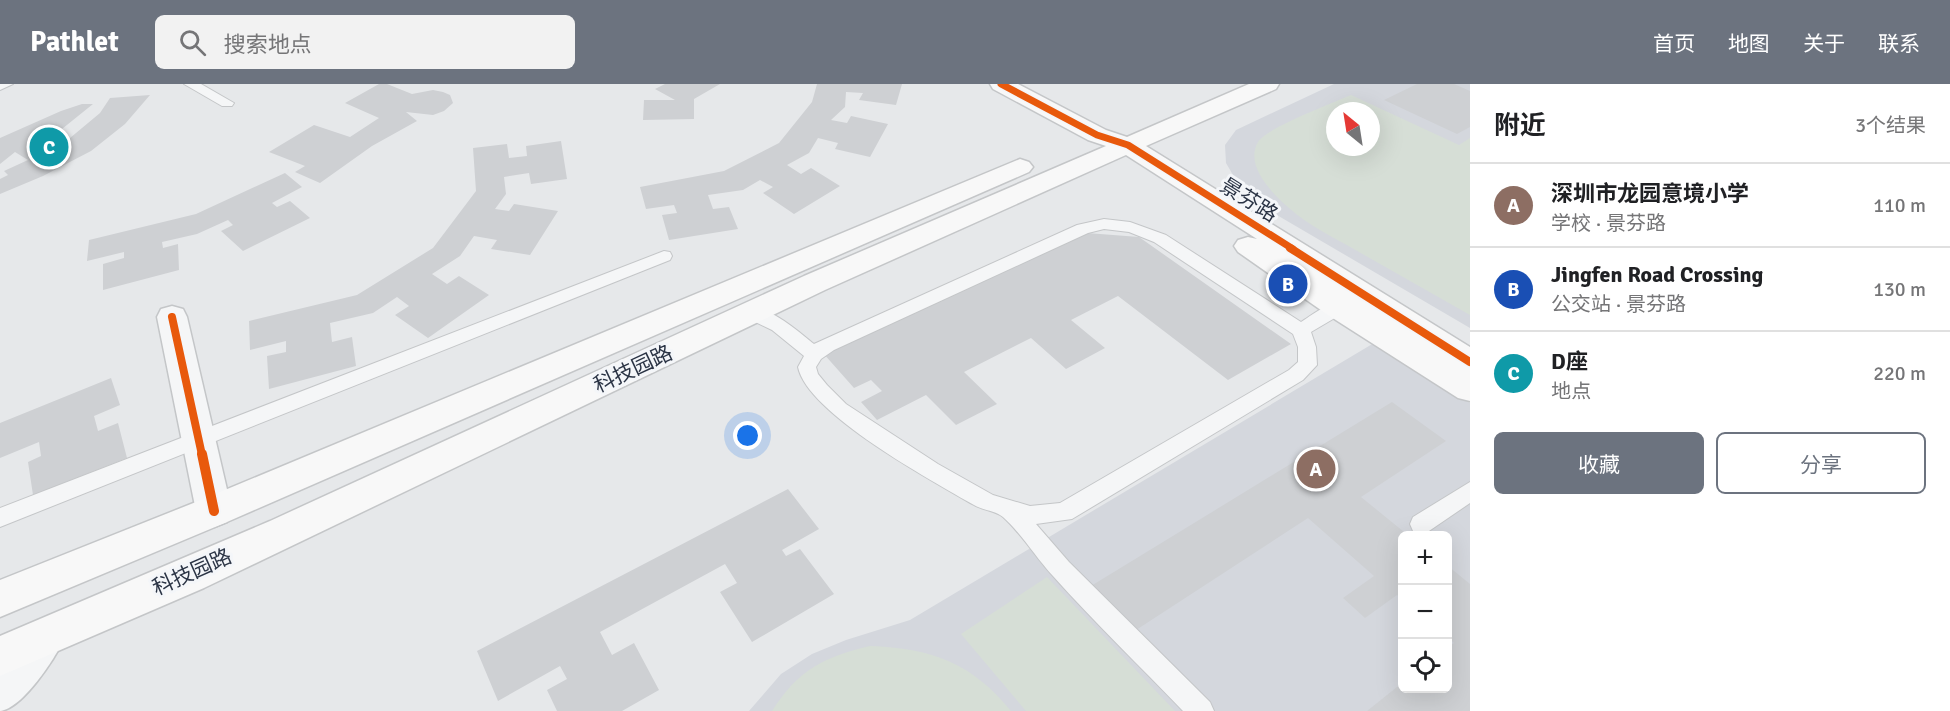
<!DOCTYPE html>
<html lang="zh">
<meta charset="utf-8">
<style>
:root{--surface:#fff;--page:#f2f2f2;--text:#202124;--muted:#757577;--line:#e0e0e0;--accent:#6c737f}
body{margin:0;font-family:Signika,"Noto Sans SC",sans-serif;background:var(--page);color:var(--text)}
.controls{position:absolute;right:18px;bottom:18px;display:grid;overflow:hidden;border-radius:9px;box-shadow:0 6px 24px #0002}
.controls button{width:54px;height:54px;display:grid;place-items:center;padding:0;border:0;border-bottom:2px solid var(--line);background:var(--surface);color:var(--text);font:30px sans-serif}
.compass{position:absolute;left:1326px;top:18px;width:54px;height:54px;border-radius:50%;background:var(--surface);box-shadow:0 6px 24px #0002;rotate:330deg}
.you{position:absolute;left:748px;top:352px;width:21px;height:21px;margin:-15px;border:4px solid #fff;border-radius:50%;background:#1a73e8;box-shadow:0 0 0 9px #1a73e833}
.badge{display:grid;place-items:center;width:39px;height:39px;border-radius:50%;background:var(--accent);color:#fff;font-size:20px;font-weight:700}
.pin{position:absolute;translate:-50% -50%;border:3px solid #fff;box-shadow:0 2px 6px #0006}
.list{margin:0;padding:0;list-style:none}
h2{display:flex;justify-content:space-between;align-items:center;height:78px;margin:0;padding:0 24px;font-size:26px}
h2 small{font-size:20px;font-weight:400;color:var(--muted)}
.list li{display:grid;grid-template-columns:39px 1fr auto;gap:18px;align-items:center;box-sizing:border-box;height:84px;padding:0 24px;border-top:2px solid var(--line)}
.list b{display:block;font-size:22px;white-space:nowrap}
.list p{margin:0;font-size:20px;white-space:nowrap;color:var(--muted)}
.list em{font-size:20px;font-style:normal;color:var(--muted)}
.actions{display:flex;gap:12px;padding:18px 24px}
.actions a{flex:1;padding:14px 0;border:2px solid var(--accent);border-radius:9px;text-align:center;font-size:21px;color:var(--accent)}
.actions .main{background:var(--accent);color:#fff}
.icon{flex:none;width:33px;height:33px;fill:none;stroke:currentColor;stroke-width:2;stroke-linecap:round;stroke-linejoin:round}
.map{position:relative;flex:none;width:1470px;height:627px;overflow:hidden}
header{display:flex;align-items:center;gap:36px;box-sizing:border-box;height:84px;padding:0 30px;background:var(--accent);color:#fff}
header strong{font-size:28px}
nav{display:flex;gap:33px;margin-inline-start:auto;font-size:21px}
.search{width:420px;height:54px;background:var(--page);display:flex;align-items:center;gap:15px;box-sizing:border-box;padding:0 21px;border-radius:9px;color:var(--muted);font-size:22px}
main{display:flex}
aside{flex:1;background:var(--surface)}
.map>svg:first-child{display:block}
.built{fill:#d4d7dd;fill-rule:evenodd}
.green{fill:#d6ded6;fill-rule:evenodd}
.building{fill:#ced0d3}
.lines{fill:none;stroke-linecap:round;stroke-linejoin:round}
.lane-casing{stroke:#c4c6c8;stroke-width:2}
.street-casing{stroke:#c4c6c8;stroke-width:3}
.secondary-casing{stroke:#c4c6c8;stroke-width:3}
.lane{fill:#f5f6f7;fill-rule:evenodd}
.street{fill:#f5f6f7;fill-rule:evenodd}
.secondary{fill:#f8f8f8;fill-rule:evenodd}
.cycleway-far2-casing{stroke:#f4f6f9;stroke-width:10}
.cycleway-far1-casing{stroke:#f4f6f9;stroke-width:12}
.cycleway-casing{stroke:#f4f6f9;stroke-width:14}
.cycleway-far2{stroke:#e8590c;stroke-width:7}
.cycleway-far1{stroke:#e8590c;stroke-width:8}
.cycleway{stroke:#e8590c;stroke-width:10}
.labels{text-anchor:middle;stroke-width:6;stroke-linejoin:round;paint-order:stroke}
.street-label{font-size:21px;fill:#2b3445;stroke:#f4f6f9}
</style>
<header>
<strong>Pathlet</strong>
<div class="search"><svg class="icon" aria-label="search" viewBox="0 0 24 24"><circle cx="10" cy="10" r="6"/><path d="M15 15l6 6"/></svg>搜索地点</div>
<nav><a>首页</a><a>地图</a><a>关于</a><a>联系</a></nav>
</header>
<main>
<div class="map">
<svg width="1470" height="627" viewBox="0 0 1470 627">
<rect width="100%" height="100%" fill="#e6e8ea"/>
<!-- built -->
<path class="built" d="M 1334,0 L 1470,0 L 1470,244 L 1270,127 L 1240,103 L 1226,79 L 1225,61 L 1236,46 ZM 1335,27 L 1371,27 L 1371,63 L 1335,63 Z
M 1374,259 L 1470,319 L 1470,627 L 749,627 L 781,590 L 812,570 L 846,556 L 910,536 ZM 1402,452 L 1448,452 L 1448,604 L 1402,604 Z"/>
<!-- green -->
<path class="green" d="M 1351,11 L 1459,61 L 1470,54 L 1470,231 C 1433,210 1396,189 1359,168 C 1335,154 1309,142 1289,124 C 1273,110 1244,82 1258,58 C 1266,44 1333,19 1351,11 ZM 1335,27 L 1371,27 L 1371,63 L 1335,63 Z
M 1047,493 L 1175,627 L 1026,627 L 961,550 Z
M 870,562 C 931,564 972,579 1011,627 L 772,627 C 798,586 824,573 870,562 Z"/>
<!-- building -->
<path class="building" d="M 379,0 L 387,0 L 412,10 L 433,6 L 443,8 L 450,11 L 453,19 L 444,27 L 433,31 L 406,28 L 417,37 L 372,62 L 320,99 L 295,88 L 305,82 L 269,68 L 314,41 L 350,53 L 379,34 L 345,19 Z
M 665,0 L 720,0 L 694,15 L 694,35 L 643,36 L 644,16 L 675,16 L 655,5 Z
M 817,0 L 902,0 L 896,21 L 859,16 L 863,9 L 846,8 L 845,23 L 831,36 L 847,39 L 851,32 L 888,40 L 870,73 L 835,65 L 838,59 L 818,54 L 809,69 L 787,81 L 801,90 L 811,84 L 840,102 L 794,130 L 763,109 L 773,103 L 760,96 L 743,106 L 708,111 L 713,125 L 729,123 L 738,145 L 669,156 L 662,131 L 677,129 L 674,121 L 646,125 L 640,103 L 724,87 L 779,59 L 812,18 Z
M 1417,0 L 1454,0 L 1470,7 L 1470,43 L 1457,50 L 1384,16 Z
M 150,11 L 125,40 L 91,67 L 43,92 L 0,110 L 0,95 L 8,91 L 4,87 L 28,76 L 15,68 L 0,80 L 0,54 L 61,27 L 82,20 L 93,20 L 52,53 L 64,59 L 100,29 L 110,14 Z
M 561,57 L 567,95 L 531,100 L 529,89 L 504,93 L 506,110 L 495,125 L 509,127 L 514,120 L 558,127 L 530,171 L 491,165 L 497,156 L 474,152 L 460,172 L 432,190 L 447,200 L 459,192 L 489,211 L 428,254 L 395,231 L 409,222 L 397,213 L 373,229 L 330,239 L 332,258 L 352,253 L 356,282 L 269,305 L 267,272 L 286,268 L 286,257 L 250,266 L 249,237 L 357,211 L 433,164 L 476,107 L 473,64 L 507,60 L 509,74 L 527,72 L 526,62 Z
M 285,89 L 302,103 L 272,119 L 277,123 L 290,117 L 310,134 L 243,167 L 221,147 L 233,141 L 228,136 L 197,150 L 162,158 L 163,164 L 178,160 L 179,186 L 103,206 L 103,180 L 124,174 L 124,168 L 87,177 L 89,156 L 196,130 Z
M 1087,149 L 1139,153 L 1291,260 L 1228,296 L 1118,212 L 1071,236 L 1105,264 L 1066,285 L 1031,254 L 964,288 L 997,320 L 956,341 L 926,311 L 877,336 L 861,318 L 882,307 L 871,296 L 854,304 L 823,269 Z
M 111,294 L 120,321 L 94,332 L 98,347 L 118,339 L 127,374 L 33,411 L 28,378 L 41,372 L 39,358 L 0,374 L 0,339 Z
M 1392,318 L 1446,357 L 1361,413 L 1409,452 L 1402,452 L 1402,515 L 1397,511 L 1365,534 L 1343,514 L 1374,492 L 1308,434 L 1133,548 L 1091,502 Z
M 788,405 L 819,445 L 782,466 L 786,472 L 800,465 L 834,510 L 752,558 L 720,508 L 737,499 L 725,480 L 600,548 L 612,571 L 634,559 L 659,606 L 622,627 L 557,627 L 547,606 L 567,595 L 560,582 L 498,617 L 477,567 Z
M 1448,482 L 1470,500 L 1470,627 L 1367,627 L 1402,599 L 1402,604 L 1448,604 L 1448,563 L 1454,559 L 1448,553 Z"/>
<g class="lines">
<defs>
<path id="lane" d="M 0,0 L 13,0 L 0,6 Z
M 184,0 L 201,0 L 234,19 L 232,22 L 222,22 Z
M 1104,135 L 1130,138 L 1166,151 L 1301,238 C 1314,230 1331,215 1345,220 L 1348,224 L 1345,228 L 1311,248 L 1316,263 L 1317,281 L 1303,296 L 1072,435 L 1036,440 L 1069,478 L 1210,618 L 1214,627 L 1183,627 C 1140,582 1095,539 1053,492 C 1036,474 1022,450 1003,433 C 996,427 982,426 974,421 C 932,397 807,329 798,283 L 804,272 L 772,246 L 745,233 L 742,229 L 745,225 C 766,218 799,248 814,260 L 1077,141 ZM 1104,145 L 1129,148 L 1154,158 L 1293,250 L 1298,263 L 1298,278 L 1289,286 L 1060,419 L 1030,422 L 993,411 L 938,380 L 846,320 L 827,301 L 818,290 L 816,283 L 821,275 L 834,266 L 1088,149 Z
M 664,167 L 670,168 L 672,172 L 670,176 L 0,443 L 0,424 Z
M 1470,398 L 1470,419 L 1429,447 L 1421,450 L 1413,447 L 1410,440 L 1413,433 Z"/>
<path id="street" d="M 172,222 L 183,225 L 187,233 L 232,427 L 227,438 L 214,443 L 201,438 L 196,427 L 157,233 L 161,225 Z
M 43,535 L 58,541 L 64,555 C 55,575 22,625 0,627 L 0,574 L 28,541 Z"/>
<path id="secondary" d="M 990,0 L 1018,0 L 1106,46 L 1127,53 L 1249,0 L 1279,0 L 1276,5 L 1146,62 L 1470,263 L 1470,317 L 1458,314 L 1328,231 L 1238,168 L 1234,162 L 1238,156 L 1248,153 L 1257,155 L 1126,71 L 825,206 L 204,504 L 0,592 L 0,552 L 270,437 L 804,192 L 1106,62 L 1088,56 L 993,5 Z
M 1020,75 L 1029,78 L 1033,83 L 1029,88 L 227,438 L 0,533 L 0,496 L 201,416 Z"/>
</defs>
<!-- lane casing -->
<use href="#lane" class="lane-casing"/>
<!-- street casing -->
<use href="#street" class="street-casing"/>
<!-- secondary casing -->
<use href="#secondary" class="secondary-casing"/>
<!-- lane -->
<use href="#lane" class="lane"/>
<!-- street -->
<use href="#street" class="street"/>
<!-- secondary -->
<use href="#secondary" class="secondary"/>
<defs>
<path id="cycleway-far2" d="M 1001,0 L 1097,51 L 1128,61 L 1293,165"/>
<path id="cycleway-far1" d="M 1290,164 L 1470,278
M 172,233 L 202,371"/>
<path id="cycleway" d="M 202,370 L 214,427"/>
</defs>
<!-- cycleway-far2 casing -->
<use href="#cycleway-far2" class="cycleway-far2-casing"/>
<!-- cycleway-far1 casing -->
<use href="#cycleway-far1" class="cycleway-far1-casing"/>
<!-- cycleway casing -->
<use href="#cycleway" class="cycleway-casing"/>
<!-- cycleway-far2 -->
<use href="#cycleway-far2" class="cycleway-far2"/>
<!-- cycleway-far1 -->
<use href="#cycleway-far1" class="cycleway-far1"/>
<!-- cycleway -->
<use href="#cycleway" class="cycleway"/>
</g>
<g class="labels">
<!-- street labels -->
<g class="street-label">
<text transform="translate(1249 116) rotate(32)" y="7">景芬路</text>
<text transform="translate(633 285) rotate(-25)" y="7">科技园路</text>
<text transform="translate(192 488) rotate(-24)" y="7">科技园路</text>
</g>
</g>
</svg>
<div class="controls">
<button>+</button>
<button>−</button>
<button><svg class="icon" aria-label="locate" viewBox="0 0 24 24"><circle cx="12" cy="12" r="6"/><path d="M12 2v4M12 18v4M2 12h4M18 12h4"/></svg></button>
</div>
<svg class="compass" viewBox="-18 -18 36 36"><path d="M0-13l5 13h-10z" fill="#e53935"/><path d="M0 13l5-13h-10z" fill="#757577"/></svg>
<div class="you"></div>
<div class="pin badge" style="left:1316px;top:385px;background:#8d6e63">A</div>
<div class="pin badge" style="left:1288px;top:200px;background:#1a4fb4">B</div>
<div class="pin badge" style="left:49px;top:63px;background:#0f9aa8">C</div>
</div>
<aside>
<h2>附近<small>3个结果</small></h2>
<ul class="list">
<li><span class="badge" style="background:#8d6e63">A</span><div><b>深圳市龙园意境小学</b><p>学校 · 景芬路</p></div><em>110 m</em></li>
<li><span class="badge" style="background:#1a4fb4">B</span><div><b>Jingfen Road Crossing</b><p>公交站 · 景芬路</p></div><em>130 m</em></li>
<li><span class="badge" style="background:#0f9aa8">C</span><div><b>D座</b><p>地点</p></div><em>220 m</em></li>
</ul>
<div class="actions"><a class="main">收藏</a><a>分享</a></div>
</aside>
</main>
